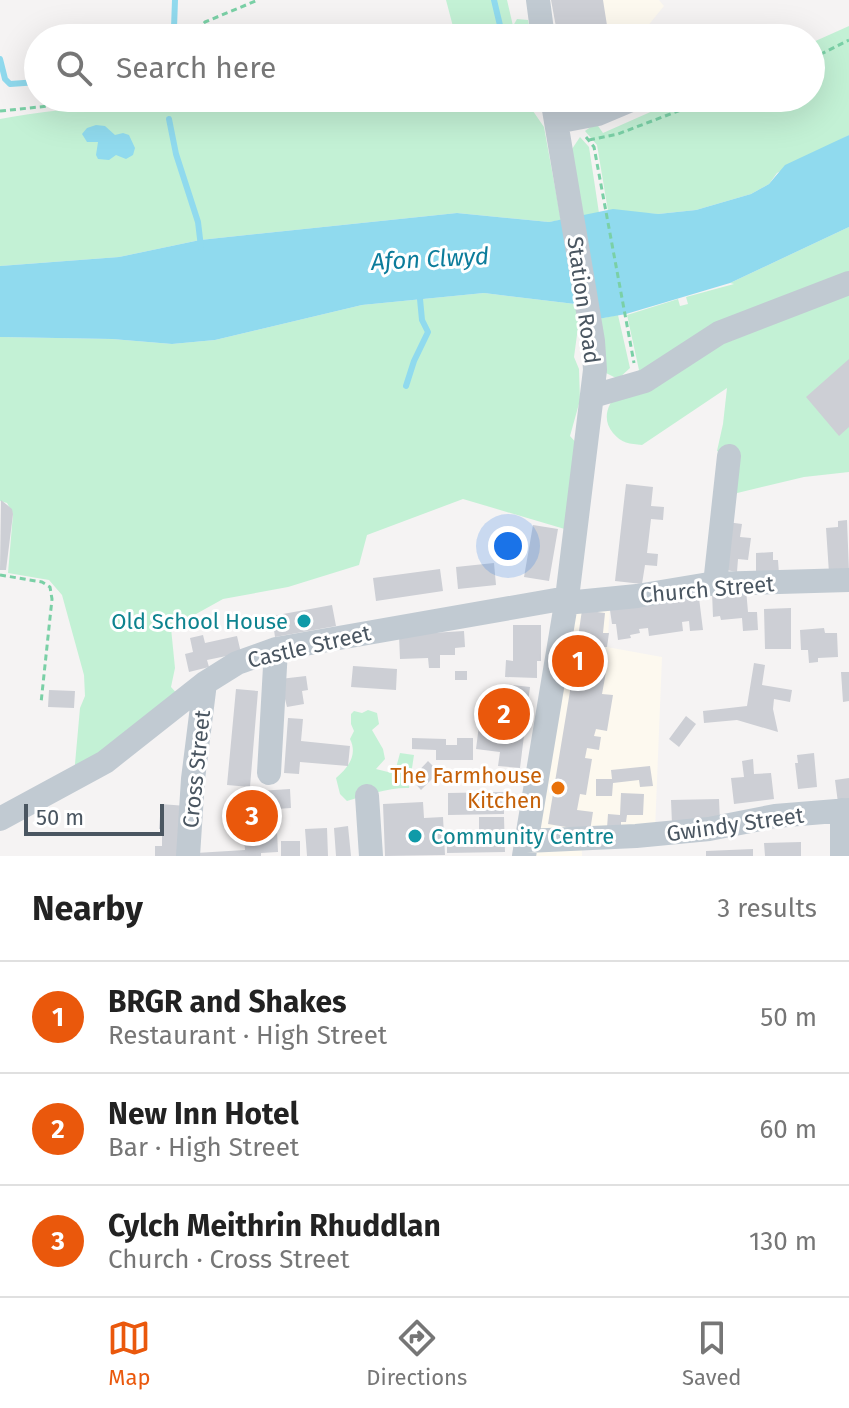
<!DOCTYPE html>
<meta charset="utf-8">
<style>
:root{--surface:#fff;--page:#f6f6f6;--text:#222;--muted:#767676;--line:#e0e0e0;--accent:#ea580c}
body{margin:0;font-family:"Fira Sans",sans-serif;background:var(--page);color:var(--text)}
.scale{position:absolute;left:24px;bottom:20px;width:140px;box-sizing:border-box;padding-left:8px;border:4px solid #4a5661;border-top:0;font-size:22px;line-height:28px;white-space:nowrap;color:#4a5661;-webkit-text-stroke:6px #fff;paint-order:stroke}
.you{position:absolute;left:508px;top:546px;width:28px;height:28px;margin:-20px;border:6px solid #fff;border-radius:50%;background:#1a73e8;box-shadow:0 0 0 12px #1a73e833}
.badge{display:grid;place-items:center;width:52px;height:52px;border-radius:50%;background:var(--accent);color:#fff;font-size:26px;font-weight:700}
.pin{position:absolute;translate:-50% -50%;border:4px solid #fff;box-shadow:0 2px 8px #0006}
.list{margin:0;padding:0;list-style:none}
h2{display:flex;justify-content:space-between;align-items:center;height:104px;margin:0;padding:0 32px;font-size:34px}
h2 small{font-size:26px;font-weight:400;color:var(--muted)}
.list li{display:grid;grid-template-columns:52px 1fr auto;gap:24px;align-items:center;box-sizing:border-box;height:112px;padding:0 32px;border-top:2px solid var(--line)}
.list b{display:block;font-size:30px;white-space:nowrap}
.list p{margin:0;font-size:26px;white-space:nowrap;color:var(--muted)}
.list em{font-size:26px;font-style:normal;color:var(--muted)}
.icon{flex:none;width:44px;height:44px;fill:none;stroke:currentColor;stroke-width:2;stroke-linecap:round;stroke-linejoin:round}
.map{position:relative;flex:none;width:849px;height:856px;overflow:hidden}
.search{position:absolute;background:var(--surface);box-shadow:0 8px 32px #0002;left:24px;right:24px;top:24px;height:88px;display:flex;align-items:center;gap:20px;box-sizing:border-box;padding:0 28px;border-radius:44px;color:var(--muted);font-size:30px}
.sheet{height:440px;background:var(--surface)}
nav{display:flex;justify-content:space-around;align-items:center;box-sizing:border-box;height:112px;border-top:2px solid var(--line);background:var(--surface);font-size:22px;color:var(--muted)}
nav a{display:grid;justify-items:center;gap:4px}
nav .on{color:var(--accent)}
.map>svg:first-child{display:block}
.commercial{fill:#fdf9ef}
.green{fill:#c3f1d5}
.water{fill:#90daee}
.lines{fill:none;stroke-linecap:round;stroke-linejoin:round}
.stream{stroke:#90daee;stroke-width:6}
.building{fill:#cdcfd5}
.path{stroke:#7ad0a6;stroke-width:3;stroke-dasharray:6 4;stroke-linecap:butt}
.minor{stroke:#c1cad2;stroke-width:24}
.culture-dot{fill:#0f9aa8;stroke:#fff;stroke-width:3}
.food-dot{fill:#e8710a;stroke:#fff;stroke-width:3}
.labels{text-anchor:middle;stroke-width:6;stroke-linejoin:round;paint-order:stroke}
.street-label{font-size:22px;fill:#4a5661;stroke:#fff}
.culture-label{font-size:22px;fill:#0d838f;stroke:#fff;text-anchor:end}
.food-label{font-size:22px;fill:#c56008;stroke:#fff;text-anchor:end}
.water-label{font-size:24px;font-style:italic;fill:#0c7c9b;stroke:#fff}
</style>
<div class="map">
<svg width="849" height="856" viewBox="0 0 849 856">
<rect width="100%" height="100%" fill="#f5f3f3"/>
<!-- commercial -->
<path class="commercial" d="M 551,0 L 659,0 L 664,6 L 638,38 L 558,38 Z
M 572,610 L 610,610 L 607,647 L 662,657 L 655,830 L 581,832 L 582,856 L 524,856 Z"/>
<!-- green -->
<path class="green" d="M 446,0 L 507,0 L 513,26 L 517,19 L 528,20 L 532,38 L 456,38 Z
M 849,26 L 849,135 L 777,173 L 769,184 L 751,194 L 696,210 L 658,214 L 608,211 L 597,145 L 585,131 L 596,123 L 603,133 L 682,98 L 811,98 L 811,43 Z
M 175,98 L 501,98 L 502,101 L 524,98 L 544,127 L 561,220 L 549,222 L 457,213 L 200,240 L 119,257 L 0,266 L 0,119 C 54,109 110,103 164,110 L 172,105 Z
M 580,137 L 589,147 L 599,213 L 581,217 L 572,149 Z
M 849,227 L 849,472 L 804,477 L 729,495 L 737,460 L 717,451 L 723,424 L 727,388 L 642,445 C 630,444 621,443 613,433 C 594,410 623,387 639,370 L 627,315 L 678,299 L 680,306 L 688,304 L 686,297 L 734,284 L 730,283 Z
M 484,293 L 575,304 L 579,320 L 574,357 L 579,369 L 580,400 L 570,436 L 579,446 L 568,530 L 463,499 L 367,535 L 359,565 L 288,587 L 223,599 L 171,628 L 175,668 L 171,687 L 180,697 L 74,775 L 80,708 L 85,696 L 84,675 L 62,595 L 49,580 L 8,573 L 13,514 L 7,503 L 0,501 L 0,337 L 112,339 L 172,344 L 215,340 L 362,305 Z
M 618,315 L 630,368 L 618,379 L 606,373 L 598,319 Z
M 368,710 L 377,713 L 379,724 L 372,730 L 383,749 L 385,759 L 376,769 L 392,773 L 396,768 L 400,753 L 414,755 L 409,788 C 391,787 365,795 347,801 L 340,794 L 336,778 C 348,768 358,755 350,739 L 354,731 L 351,724 L 351,714 L 354,711 L 362,713 Z"/>
<!-- water -->
<path class="water" d="M 96,125 L 105,126 L 115,135 L 123,133 L 129,135 L 135,148 L 133,155 L 126,159 L 116,155 L 109,160 L 98,159 L 96,155 L 98,142 L 87,142 L 82,134 L 87,128 Z
M 849,135 L 849,227 L 730,283 L 626,314 L 598,319 L 575,304 L 484,293 L 362,305 L 215,340 L 172,344 L 112,339 L 0,337 L 0,266 L 119,257 L 200,240 L 457,213 L 549,222 L 613,209 L 658,214 L 696,210 L 751,194 L 769,184 L 785,165 Z"/>
<g class="lines">
<!-- stream -->
<path class="stream" d="M 494,0 L 503,38
M 174,28 L 175,0
M 0,59 L 5,79 L 10,84 L 38,82
M 169,119 L 176,154 L 198,222 L 201,247
M 406,386 L 414,361 L 428,332 L 422,320 L 420,299"/>
</g>
<!-- building -->
<path class="building" d="M 551,0 L 603,0 L 609,38 L 558,38 Z
M 849,359 L 849,427 L 839,436 L 806,397 Z
M 626,484 L 653,487 L 651,506 L 664,507 L 663,520 L 651,519 L 647,553 L 658,554 L 657,566 L 645,565 L 642,584 L 615,581 Z
M 1,500 L 12,509 L 13,514 L 6,570 L 0,570 Z
M 847,520 L 849,572 L 829,573 L 826,528 L 838,527 L 838,521 Z
M 727,522 L 742,524 L 740,537 L 751,538 L 748,560 L 738,559 L 737,572 L 721,569 Z
M 533,525 L 558,529 L 549,581 L 524,577 Z
M 773,552 L 773,560 L 778,560 L 779,574 L 756,574 L 756,553 Z
M 494,563 L 496,585 L 458,589 L 456,567 Z
M 440,569 L 443,591 L 376,601 L 373,578 Z
M 746,589 L 748,612 L 757,612 L 758,630 L 743,631 L 742,618 L 721,620 L 720,616 L 713,617 L 712,592 Z
M 699,598 L 703,630 L 690,631 L 689,621 L 682,622 L 683,631 L 649,636 L 648,628 L 639,629 L 640,633 L 630,635 L 631,638 L 618,640 L 616,624 L 612,624 L 610,610 Z
M 332,605 L 336,626 L 275,637 L 272,616 Z
M 791,608 L 791,649 L 765,649 L 764,609 Z
M 582,610 L 605,613 L 603,633 L 609,633 L 607,647 L 601,647 L 600,654 L 606,656 L 605,664 L 598,664 L 597,671 L 606,672 L 602,694 L 613,695 L 607,731 L 596,729 L 594,736 L 601,737 L 599,750 L 587,748 L 585,758 L 592,759 L 586,795 L 580,794 L 577,810 L 593,812 L 590,831 L 548,824 L 574,667 L 569,666 L 571,651 L 576,651 Z
M 513,625 L 541,625 L 541,661 L 537,661 L 537,678 L 505,677 L 506,660 L 513,661 Z
M 824,628 L 825,633 L 837,633 L 838,657 L 818,658 L 818,662 L 809,663 L 808,650 L 801,650 L 800,630 Z
M 464,631 L 465,647 L 455,648 L 455,655 L 440,655 L 440,668 L 429,668 L 428,658 L 400,659 L 399,635 Z
M 203,635 L 205,643 L 237,636 L 241,653 L 207,660 L 209,667 L 189,672 L 185,654 L 193,652 L 190,638 Z
M 754,663 L 765,665 L 762,685 L 792,690 L 790,702 L 774,699 L 773,709 L 778,732 L 737,720 L 704,723 L 703,711 L 747,706 Z
M 353,666 L 397,669 L 396,690 L 351,687 Z
M 455,671 L 467,671 L 467,680 L 455,680 Z
M 841,672 L 849,672 L 849,701 L 843,702 Z
M 306,676 L 308,690 L 302,691 L 304,704 L 287,707 L 280,679 Z
M 503,684 L 530,687 L 520,768 L 498,766 L 500,752 L 476,749 L 483,694 L 501,696 Z
M 236,689 L 258,691 L 250,787 L 227,785 Z
M 49,690 L 75,691 L 74,708 L 48,707 Z
M 686,716 L 696,724 L 679,747 L 669,739 Z
M 288,718 L 303,719 L 301,741 L 350,746 L 348,766 L 300,762 L 299,774 L 284,773 Z
M 412,738 L 446,739 L 446,745 L 457,745 L 457,738 L 473,738 L 473,760 L 436,760 L 436,750 L 412,749 Z
M 814,753 L 817,787 L 798,789 L 795,763 L 798,763 L 797,755 Z
M 753,759 L 754,774 L 771,773 L 774,799 L 734,804 L 731,778 L 744,777 L 742,761 Z
M 428,761 L 439,772 L 421,790 L 411,779 Z
M 650,766 L 653,786 L 640,787 L 639,780 L 613,783 L 612,796 L 596,796 L 596,779 L 612,779 L 611,770 Z
M 849,778 L 849,801 L 838,803 L 835,780 Z
M 290,789 L 291,808 L 276,809 L 278,852 L 261,853 L 261,856 L 196,856 L 196,853 L 245,850 L 243,823 L 229,824 L 227,804 L 243,803 L 242,792 Z
M 504,792 L 504,814 L 448,815 L 448,793 Z
M 621,793 L 644,794 L 643,815 L 627,815 L 626,822 L 621,822 L 621,829 L 607,828 L 608,814 L 620,815 Z
M 719,799 L 720,822 L 672,824 L 671,800 Z
M 423,802 L 424,818 L 443,817 L 445,855 L 385,856 L 383,804 Z
M 161,804 L 186,806 L 182,856 L 155,856 L 155,846 L 162,846 L 162,829 L 159,829 Z
M 479,817 L 504,817 L 505,852 L 447,853 L 447,834 L 479,833 Z
M 348,826 L 351,856 L 336,856 L 334,828 Z
M 327,828 L 328,856 L 307,856 L 305,829 Z
M 281,841 L 300,841 L 300,856 L 281,856 Z
M 801,842 L 801,856 L 765,856 L 764,843 Z
M 753,849 L 753,856 L 706,856 L 706,851 Z"/>
<g class="lines">
<!-- path -->
<path class="path" d="M 158,38 L 193,33 L 205,22 L 258,0
M 811,59 L 849,40
M 134,98 L 162,101
M 0,111 L 128,98
M 586,137 L 594,147 L 634,363
M 589,140 L 618,134 L 712,98
M 0,575 L 42,582 L 50,587 L 52,599 L 41,703"/>
<!-- minor -->
<path class="minor" d="M 538,0 L 543,38
M 556,122 L 598,114 L 636,98
M 593,396 L 645,381 L 719,333 L 849,283
M 715,584 L 729,456
M 566,603 L 637,596 L 709,584 L 849,580
M 269,773 L 276,649
M 367,796 L 371,856
M 0,819 L 105,762 L 205,683 L 237,663 L 276,649 L 567,598
M 526,841 L 636,836 L 709,829 L 775,816 L 849,810
M 188,856 L 193,779 L 205,683
M 524,856 L 567,598 L 595,370 L 593,341 L 552,98
M 842,856 L 842,810"/>
</g>
<!-- markers -->
<g class="culture-dot">
<circle cx="304" cy="621" r="8"/>
<circle cx="415" cy="836" r="8"/>
</g>
<circle class="food-dot" cx="558" cy="788" r="8"/>
<g class="labels">
<!-- street labels -->
<g class="street-label">
<text transform="translate(584 300) rotate(82)" y="8">Station Road</text>
<text transform="translate(707 589) rotate(-5)" y="8">Church Street</text>
<text transform="translate(309 646) rotate(-13)" y="8">Castle Street</text>
<text transform="translate(196 769) rotate(-84)" y="8">Cross Street</text>
<text transform="translate(735 824) rotate(-8)" y="8">Gwindy Street</text>
</g>
<!-- culture labels -->
<g class="culture-label">
<text x="288" y="629">Old School House</text>
<text x="431" y="844" text-anchor="start">Community Centre</text>
</g>
<!-- food labels -->
<g class="food-label">
<text x="542" y="783">The Farmhouse<tspan x="542" dy="25">Kitchen</tspan></text>
</g>
<!-- water labels -->
<g class="water-label">
<text transform="translate(430 259) rotate(-3)" y="8">Afon Clwyd</text>
</g>
</g>
</svg>
<div class="scale">50 m</div>
<div class="you"></div>
<div class="pin badge" style="left:578px;top:661px">1</div>
<div class="pin badge" style="left:504px;top:714px">2</div>
<div class="pin badge" style="left:252px;top:816px">3</div>
<div class="search"><svg class="icon" aria-label="search" viewBox="0 0 24 24"><circle cx="10" cy="10" r="6"/><path d="M15 15l6 6"/></svg>Search here</div>
</div>
<section class="sheet">
<h2>Nearby<small>3 results</small></h2>
<ul class="list">
<li><span class="badge">1</span><div><b>BRGR and Shakes</b><p>Restaurant · High Street</p></div><em>50 m</em></li>
<li><span class="badge">2</span><div><b>New Inn Hotel</b><p>Bar · High Street</p></div><em>60 m</em></li>
<li><span class="badge">3</span><div><b>Cylch Meithrin Rhuddlan</b><p>Church · Cross Street</p></div><em>130 m</em></li>
</ul>
</section>
<nav>
<a class="on"><svg class="icon" aria-label="map" viewBox="0 0 24 24"><path d="M3 6l6-2 6 2 6-2v14l-6 2-6-2-6 2zM9 4v14M15 6v14"/></svg>Map</a>
<a><svg class="icon" aria-label="directions" viewBox="0 0 24 24"><path d="M12 3l9 9-9 9-9-9zM9 14v-3h6M13 9l2 2-2 2"/></svg>Directions</a>
<a><svg class="icon" aria-label="saved" viewBox="0 0 24 24"><path d="M7 4h10v16l-5-4-5 4z"/></svg>Saved</a>
</nav>
